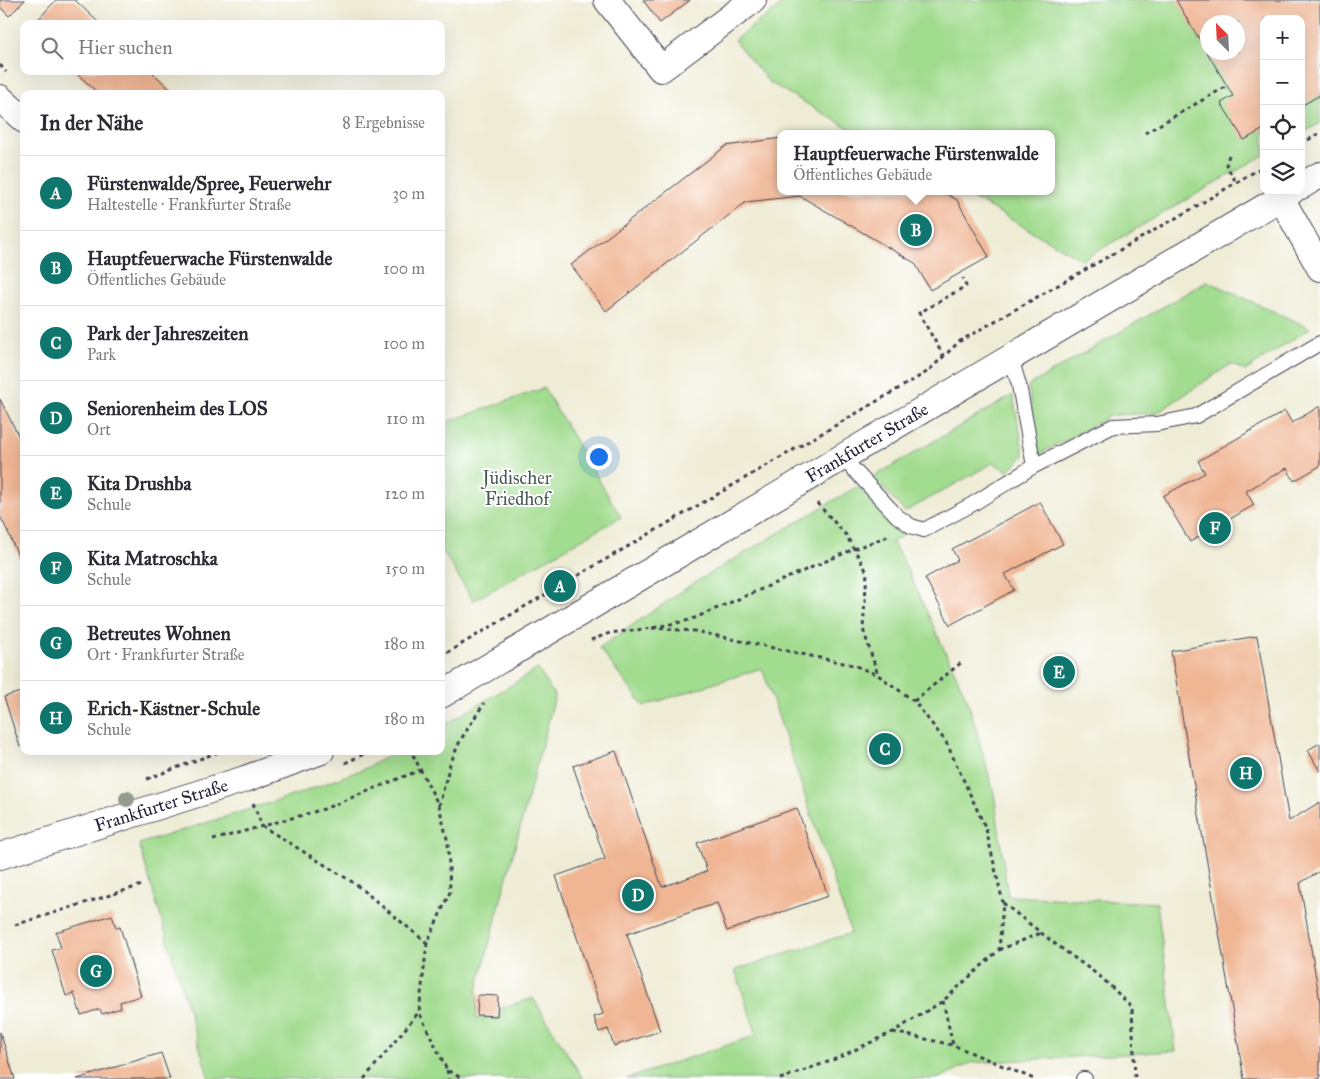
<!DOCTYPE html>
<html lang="de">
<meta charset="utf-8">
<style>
:root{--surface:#fff;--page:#f7f7f7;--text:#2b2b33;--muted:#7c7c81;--line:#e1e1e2;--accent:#0f766e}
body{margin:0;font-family:"IM FELL Great Primer",serif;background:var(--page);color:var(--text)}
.controls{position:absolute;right:15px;top:15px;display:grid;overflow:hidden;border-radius:10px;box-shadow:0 5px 20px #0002}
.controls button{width:45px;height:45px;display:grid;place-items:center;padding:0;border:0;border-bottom:1px solid var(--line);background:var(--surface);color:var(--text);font:25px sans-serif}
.compass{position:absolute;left:1200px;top:15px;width:45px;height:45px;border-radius:50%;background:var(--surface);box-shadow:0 5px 20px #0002;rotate:336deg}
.you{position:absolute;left:598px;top:456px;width:18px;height:18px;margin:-12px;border:4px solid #fff;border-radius:50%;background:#1a73e8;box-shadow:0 0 0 8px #1a73e833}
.badge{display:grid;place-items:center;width:32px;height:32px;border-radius:50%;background:var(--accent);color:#fff;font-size:16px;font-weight:700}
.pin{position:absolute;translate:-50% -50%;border:2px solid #fff;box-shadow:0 1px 5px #0006}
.popup{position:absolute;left:777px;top:130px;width:278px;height:65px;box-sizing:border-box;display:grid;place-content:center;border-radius:10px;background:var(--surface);filter:drop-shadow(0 1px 4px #0005);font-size:16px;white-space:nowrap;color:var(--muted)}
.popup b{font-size:19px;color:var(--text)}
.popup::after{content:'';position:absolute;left:50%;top:100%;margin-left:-10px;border:10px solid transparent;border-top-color:var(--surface)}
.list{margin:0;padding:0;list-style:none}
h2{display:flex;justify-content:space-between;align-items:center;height:65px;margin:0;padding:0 20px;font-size:21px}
h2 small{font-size:16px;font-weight:400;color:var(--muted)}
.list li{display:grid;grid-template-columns:32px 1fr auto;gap:15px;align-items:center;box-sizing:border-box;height:75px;padding:0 20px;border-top:1px solid var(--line)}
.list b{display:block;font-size:19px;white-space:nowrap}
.list p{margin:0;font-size:16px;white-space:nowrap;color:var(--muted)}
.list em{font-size:16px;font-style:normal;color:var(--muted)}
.icon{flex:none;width:28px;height:28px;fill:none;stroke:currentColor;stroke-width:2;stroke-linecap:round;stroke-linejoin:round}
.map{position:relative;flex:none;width:1320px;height:1079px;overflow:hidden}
.search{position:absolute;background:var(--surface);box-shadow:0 5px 20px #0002;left:20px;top:20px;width:425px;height:55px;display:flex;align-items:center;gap:12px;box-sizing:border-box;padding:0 18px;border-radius:10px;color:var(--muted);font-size:19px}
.panel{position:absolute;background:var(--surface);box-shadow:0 5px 20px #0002;left:20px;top:90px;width:425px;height:665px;border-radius:10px}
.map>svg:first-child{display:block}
.green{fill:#a2dc8f;stroke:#627f65;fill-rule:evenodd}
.building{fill:#f0b593;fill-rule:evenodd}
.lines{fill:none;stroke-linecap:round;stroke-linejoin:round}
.lane-casing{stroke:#414052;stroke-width:16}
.street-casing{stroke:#414052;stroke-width:28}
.path{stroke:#414052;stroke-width:3;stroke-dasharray:4 4;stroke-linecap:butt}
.lane{stroke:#fff;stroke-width:14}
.street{stroke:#fff;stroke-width:26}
.tree{fill:#939c8e}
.labels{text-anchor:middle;stroke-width:4;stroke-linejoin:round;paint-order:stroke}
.street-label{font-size:18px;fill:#22223b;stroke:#fff}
.park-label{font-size:18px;fill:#485a54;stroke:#fff}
</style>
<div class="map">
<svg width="1320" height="1079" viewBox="0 0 1320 1079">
<rect width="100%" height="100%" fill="#fff"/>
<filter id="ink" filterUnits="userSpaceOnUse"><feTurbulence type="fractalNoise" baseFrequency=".02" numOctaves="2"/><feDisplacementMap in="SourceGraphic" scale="10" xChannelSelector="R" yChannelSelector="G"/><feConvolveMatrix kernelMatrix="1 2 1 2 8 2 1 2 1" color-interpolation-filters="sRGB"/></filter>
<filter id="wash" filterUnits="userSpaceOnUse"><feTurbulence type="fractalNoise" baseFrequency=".0096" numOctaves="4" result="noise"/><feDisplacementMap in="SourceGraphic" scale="20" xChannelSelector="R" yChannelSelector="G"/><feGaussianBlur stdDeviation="1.12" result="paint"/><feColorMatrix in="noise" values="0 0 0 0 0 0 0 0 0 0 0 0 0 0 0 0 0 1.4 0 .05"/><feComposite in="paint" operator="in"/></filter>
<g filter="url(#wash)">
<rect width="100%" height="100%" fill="#efecd6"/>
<!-- green -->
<path class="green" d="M 788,0 L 1320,0 L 1320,123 L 1301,134 L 1301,19 L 1264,19 L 1264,155 L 1082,260 L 961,191 L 1051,191 L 1051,134 L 859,134 L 769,82 L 734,40 ZM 1208,22 L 1238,22 L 1238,52 L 1208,52 Z
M 1207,281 L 1310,328 L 1245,371 L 1231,364 L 1157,413 L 1112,415 L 1039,454 L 1028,386 Z
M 544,388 L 621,517 L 473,601 L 441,548 L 441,424 Z
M 1013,395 L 1024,456 L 1008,471 L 993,463 L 905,512 L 873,477 Z
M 858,486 L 904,535 L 892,542 L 901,556 L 968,701 L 994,793 L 1008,896 L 1157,903 L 1176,1051 L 971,1063 L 937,1079 L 626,1079 L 757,1035 L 735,970 L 851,933 L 762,668 L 644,706 L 599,648 L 694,583 Z
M 538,669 L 555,696 L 477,990 L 476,1018 L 499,1018 L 501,1008 L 533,998 L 583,1079 L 209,1079 L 139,844 L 301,793 L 366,768 L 397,751 L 441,751 L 441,727 Z"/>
<g id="blocks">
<!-- building -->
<path class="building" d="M 0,0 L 25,0 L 9,16 L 0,7 Z
M 56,0 L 75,0 L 100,24 L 34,24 Z
M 643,0 L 690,0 L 660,23 Z
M 1176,0 L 1320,0 L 1320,95 L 1301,106 L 1301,19 L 1264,19 L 1264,129 L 1244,140 L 1221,103 L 1233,96 ZM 1208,22 L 1238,22 L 1238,52 L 1208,52 Z
M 74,71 L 151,71 L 175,94 L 99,94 Z
M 781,138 L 781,191 L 941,191 L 957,200 L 989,257 L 930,290 L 915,263 L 800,196 L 746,202 L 606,311 L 571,265 L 726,146 Z
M 0,399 L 24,447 L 24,570 L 8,532 L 0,516 Z
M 1320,406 L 1320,466 L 1294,481 L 1287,468 L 1246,491 L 1254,505 L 1190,542 L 1163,496 L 1205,473 L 1198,461 L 1285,411 L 1292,423 Z
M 1040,502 L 1063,544 L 1005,574 L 1014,590 L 950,625 L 925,578 L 958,560 L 952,549 Z
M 1257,636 L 1289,821 L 1320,802 L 1320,871 L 1300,883 L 1320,1002 L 1320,1079 L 1244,1079 L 1171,651 Z
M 24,691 L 24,746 L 20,747 L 4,697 Z
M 1320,743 L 1320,772 L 1308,750 Z
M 616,751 L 662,887 L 707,871 L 697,843 L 797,808 L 828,896 L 727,931 L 717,903 L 627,934 L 660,1031 L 614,1046 L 608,1029 L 599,1032 L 594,1017 L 603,1014 L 556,876 L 605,859 L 573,766 Z
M 112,915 L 116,928 L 120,927 L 141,996 L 120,1002 L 121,1008 L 102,1014 L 100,1009 L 81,1015 L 74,993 L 66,996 L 52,950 L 61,948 L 56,932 Z
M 478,995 L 498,996 L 497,1016 L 477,1015 Z
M 0,1032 L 15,1079 L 0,1079 Z
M 161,1053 L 170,1079 L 77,1079 Z"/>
</g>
</g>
<g filter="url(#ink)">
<use href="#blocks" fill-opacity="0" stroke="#414052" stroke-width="1"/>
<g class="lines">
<defs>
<path id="lane" d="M 1011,358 L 1019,385 L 1034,466
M 842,457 L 897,516 L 911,526 L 924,530 L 971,505 L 1034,466 L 1113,426 L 1157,424 L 1196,416 L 1320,343
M 1083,1079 L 1085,1079"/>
<g id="street">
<path d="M 607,0 L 661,69 L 753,0"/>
<path d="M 0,98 L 24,120"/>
<path d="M 1301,186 L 1320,175"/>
<path d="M 1281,198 L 1320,268"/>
<path id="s1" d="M 441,695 L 1292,191"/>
<path id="s2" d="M 0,856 L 245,779 L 321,751"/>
</g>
</defs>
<!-- lane casing -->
<use href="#lane" class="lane-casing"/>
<!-- street casing -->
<use href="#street" class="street-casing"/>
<!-- path -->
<path class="path" d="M 0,65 L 6,72
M 1145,133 L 1227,86
M 1301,144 L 1320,133
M 1229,155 L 1226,165 L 1236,182
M 944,357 L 919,313 L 966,286 L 963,278
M 817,503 L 846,535 L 867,572 L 863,629 L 878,675
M 652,628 L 694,631 L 853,665 L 878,675 L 914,701 L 946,742 L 986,829 L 1003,903 L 999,950 L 943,1001 L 893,1032 L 833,1060 L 780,1079
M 591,640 L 610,633 L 652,628 L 690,620 L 854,549 L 888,536
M 441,650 L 445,654 L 524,607 L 927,372 L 960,341 L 1190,210 L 1264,166
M 914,701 L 962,662
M 345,763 L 370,751
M 147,779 L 221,751
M 253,803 L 262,826 L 354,883 L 427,943 L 450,892 L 448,843 L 439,806 L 411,751
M 439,806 L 450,764 L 460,741 L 484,703
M 213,840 L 324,809 L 420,770
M 1003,903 L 1054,943 L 1102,978 L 1132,1007 L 1135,1079
M 15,925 L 142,885
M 427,943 L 419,1012 L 447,1070 L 463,1079
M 999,950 L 1041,933
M 943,1001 L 953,1045
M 893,1032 L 953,1045 L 1034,1079
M 447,1070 L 449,1079
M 364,1079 L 419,1012"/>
<!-- lane -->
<use href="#lane" class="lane"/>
<!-- street -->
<use href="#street" class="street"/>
</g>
<!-- trees -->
<circle class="tree" cx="127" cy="799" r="8"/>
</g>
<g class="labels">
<!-- street labels -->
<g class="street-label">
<text dy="6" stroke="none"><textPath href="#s1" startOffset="495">Frankfurter Straße</textPath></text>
<text dy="6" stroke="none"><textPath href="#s2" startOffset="169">Frankfurter Straße</textPath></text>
</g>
<!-- park labels -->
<g class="park-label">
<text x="517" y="484">Jüdischer<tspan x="517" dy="21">Friedhof</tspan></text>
</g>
</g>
</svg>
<div class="controls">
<button>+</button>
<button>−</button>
<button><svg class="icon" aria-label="locate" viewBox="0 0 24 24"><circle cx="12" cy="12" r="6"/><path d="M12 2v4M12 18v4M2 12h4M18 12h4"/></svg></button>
<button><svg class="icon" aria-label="layers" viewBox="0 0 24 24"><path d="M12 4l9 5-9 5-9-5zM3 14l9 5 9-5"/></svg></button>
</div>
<svg class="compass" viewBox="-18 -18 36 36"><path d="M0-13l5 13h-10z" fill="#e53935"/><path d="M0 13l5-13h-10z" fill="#7c7c81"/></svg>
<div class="you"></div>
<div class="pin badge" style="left:560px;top:586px">A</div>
<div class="pin badge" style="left:916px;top:230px">B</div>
<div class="popup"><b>Hauptfeuerwache Fürstenwalde</b>Öffentliches Gebäude</div>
<div class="pin badge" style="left:885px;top:749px">C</div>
<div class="pin badge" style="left:638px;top:895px">D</div>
<div class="pin badge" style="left:1059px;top:672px">E</div>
<div class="pin badge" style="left:1215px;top:528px">F</div>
<div class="pin badge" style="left:96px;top:971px">G</div>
<div class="pin badge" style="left:1246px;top:773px">H</div>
<div class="search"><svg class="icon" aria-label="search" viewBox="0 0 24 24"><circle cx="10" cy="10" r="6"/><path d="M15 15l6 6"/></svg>Hier suchen</div>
<section class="panel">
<h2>In der Nähe<small>8 Ergebnisse</small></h2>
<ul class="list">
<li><span class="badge">A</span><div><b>Fürstenwalde/Spree, Feuerwehr</b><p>Haltestelle · Frankfurter Straße</p></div><em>30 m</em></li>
<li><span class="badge">B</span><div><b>Hauptfeuerwache Fürstenwalde</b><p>Öffentliches Gebäude</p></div><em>100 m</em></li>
<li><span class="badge">C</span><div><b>Park der Jahreszeiten</b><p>Park</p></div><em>100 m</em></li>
<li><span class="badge">D</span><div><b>Seniorenheim des LOS</b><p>Ort</p></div><em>110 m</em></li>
<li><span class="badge">E</span><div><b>Kita Drushba</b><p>Schule</p></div><em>120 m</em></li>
<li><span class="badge">F</span><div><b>Kita Matroschka</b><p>Schule</p></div><em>150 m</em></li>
<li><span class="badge">G</span><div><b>Betreutes Wohnen</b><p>Ort · Frankfurter Straße</p></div><em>180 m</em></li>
<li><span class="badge">H</span><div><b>Erich-Kästner-Schule</b><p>Schule</p></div><em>180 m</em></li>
</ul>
</section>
</div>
